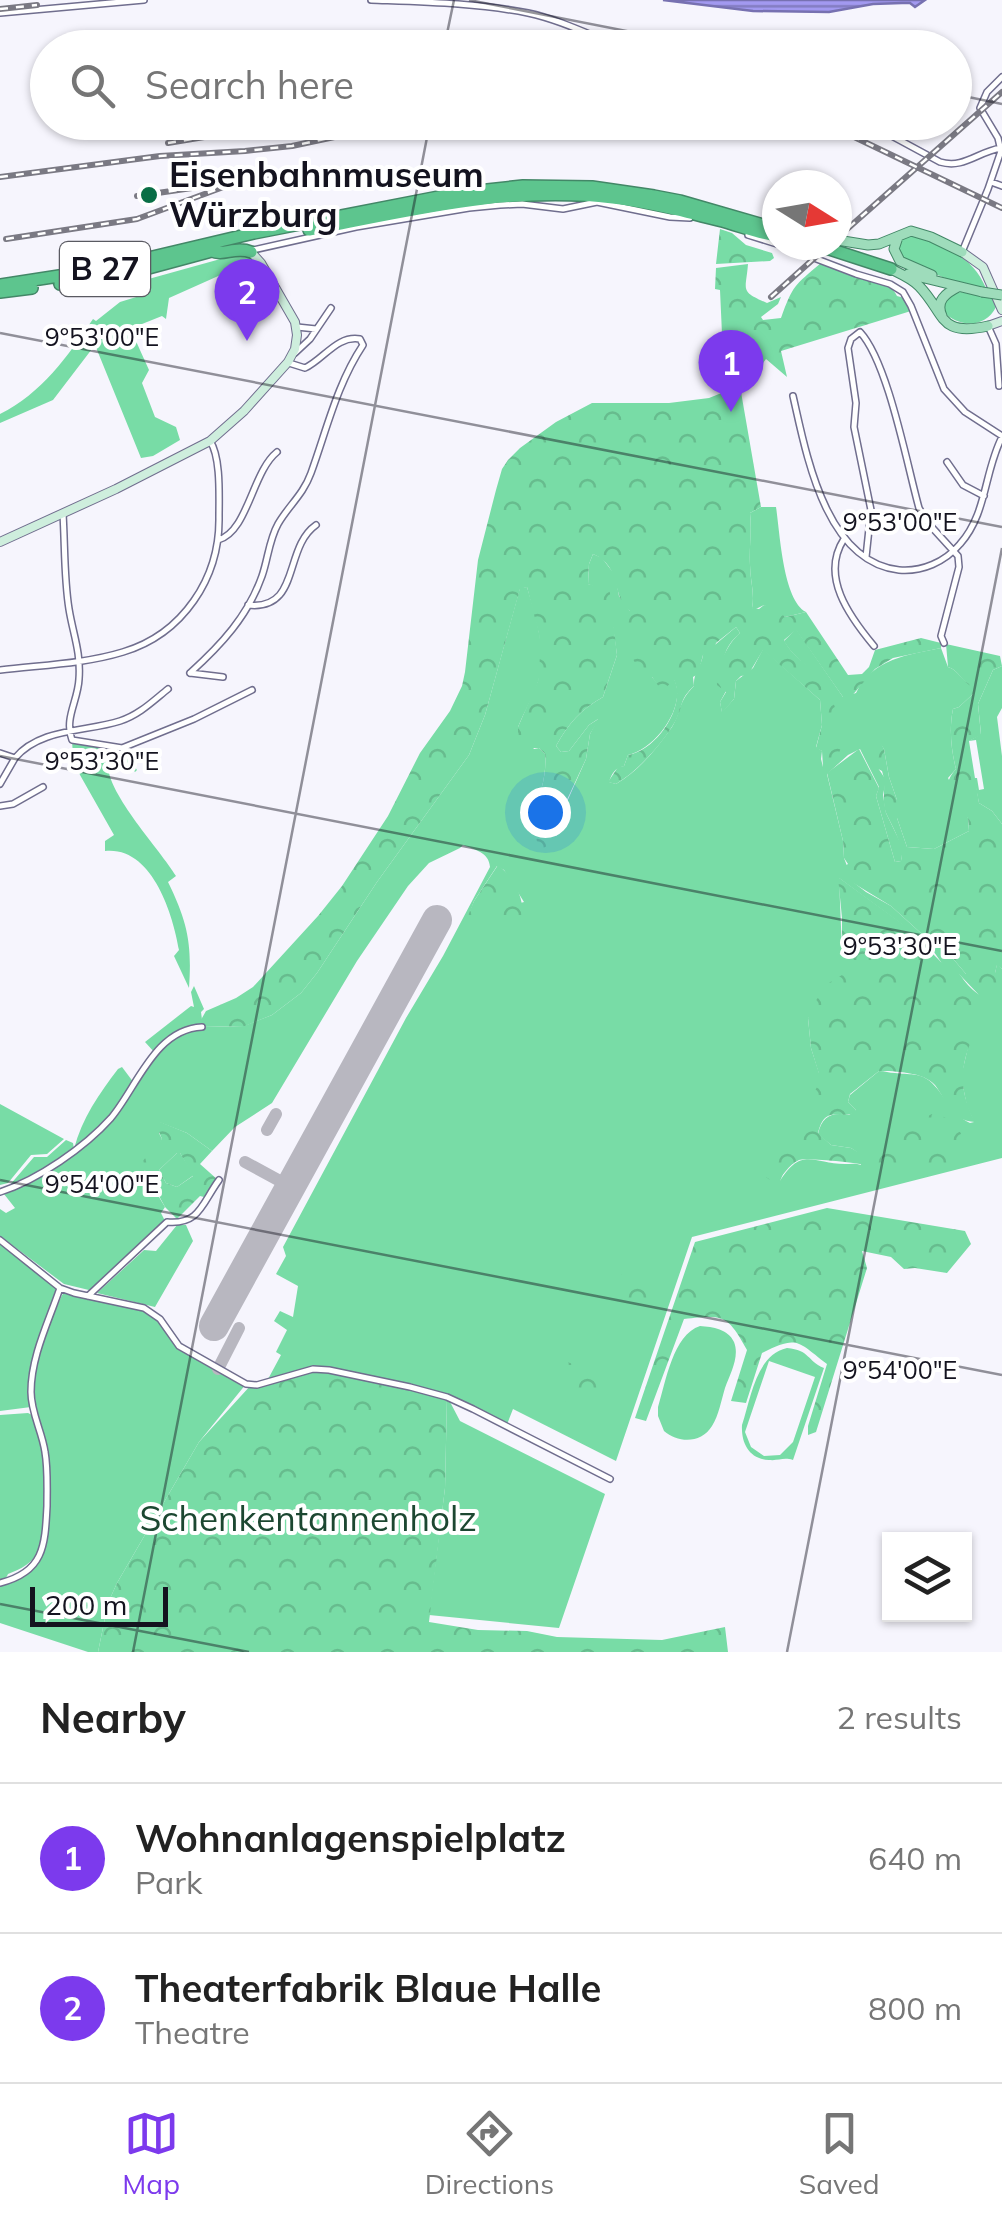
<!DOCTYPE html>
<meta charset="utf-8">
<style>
:root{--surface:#fff;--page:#f6f6f6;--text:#222;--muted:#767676;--line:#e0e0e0;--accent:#7c3aed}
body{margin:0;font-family:Mulish,sans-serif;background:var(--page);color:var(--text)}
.controls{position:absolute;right:30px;bottom:30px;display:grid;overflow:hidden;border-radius:0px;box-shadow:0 2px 8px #0004}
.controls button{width:90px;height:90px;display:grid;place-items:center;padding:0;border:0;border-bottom:2px solid var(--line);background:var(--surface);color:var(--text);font:50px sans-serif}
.compass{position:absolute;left:762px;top:170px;width:90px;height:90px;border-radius:50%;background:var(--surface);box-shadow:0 2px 8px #0004;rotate:101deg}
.scale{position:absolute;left:30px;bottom:25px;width:138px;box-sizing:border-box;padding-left:10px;border:5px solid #14131f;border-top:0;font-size:28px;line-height:35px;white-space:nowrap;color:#14131f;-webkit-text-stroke:8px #fff;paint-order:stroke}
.you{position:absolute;left:545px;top:812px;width:35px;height:35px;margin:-25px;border:8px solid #fff;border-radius:50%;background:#1a73e8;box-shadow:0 0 0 15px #1a73e833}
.badge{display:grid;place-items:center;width:65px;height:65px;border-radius:50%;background:var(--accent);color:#fff;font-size:32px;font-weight:700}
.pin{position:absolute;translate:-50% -82px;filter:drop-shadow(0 2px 5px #0008)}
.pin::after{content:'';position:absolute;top:52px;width:35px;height:30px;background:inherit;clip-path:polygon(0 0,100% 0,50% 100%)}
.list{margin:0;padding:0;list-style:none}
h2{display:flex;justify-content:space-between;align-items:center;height:130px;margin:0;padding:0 40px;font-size:42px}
h2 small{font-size:32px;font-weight:400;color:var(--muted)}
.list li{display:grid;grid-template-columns:65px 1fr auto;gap:30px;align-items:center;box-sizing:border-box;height:150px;padding:0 40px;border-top:2px solid var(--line)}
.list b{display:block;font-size:38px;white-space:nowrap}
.list p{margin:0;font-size:32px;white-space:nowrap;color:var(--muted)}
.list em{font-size:32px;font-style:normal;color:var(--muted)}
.icon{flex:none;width:55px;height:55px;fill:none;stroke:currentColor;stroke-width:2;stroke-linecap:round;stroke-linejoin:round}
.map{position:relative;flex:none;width:1002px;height:1652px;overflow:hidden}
.search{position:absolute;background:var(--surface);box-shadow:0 2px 8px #0004;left:30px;right:30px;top:30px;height:110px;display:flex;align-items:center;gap:25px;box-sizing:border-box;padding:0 35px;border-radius:55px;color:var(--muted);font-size:38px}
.sheet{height:430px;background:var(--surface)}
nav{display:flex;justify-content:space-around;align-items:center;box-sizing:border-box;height:140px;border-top:2px solid var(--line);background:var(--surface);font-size:28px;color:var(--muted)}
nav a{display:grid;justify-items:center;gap:5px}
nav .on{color:var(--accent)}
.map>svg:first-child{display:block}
.green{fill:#78dca6;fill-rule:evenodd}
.forest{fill:url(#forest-crowns);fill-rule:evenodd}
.water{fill:url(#water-rules);stroke:#7771b1;stroke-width:2.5}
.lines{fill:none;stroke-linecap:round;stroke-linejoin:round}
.taxiway{stroke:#b8b7c0;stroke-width:12}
.runway{stroke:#b8b7c0;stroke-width:30}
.street-casing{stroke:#706e8e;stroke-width:8}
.secondary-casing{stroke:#706e8e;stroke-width:10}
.primary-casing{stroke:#438767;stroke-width:11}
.highway-casing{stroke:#438767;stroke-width:14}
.street{stroke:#fff;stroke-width:5}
.secondary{stroke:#ceeedd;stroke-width:8}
.primary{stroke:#9edcbb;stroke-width:9}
.highway{stroke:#5dc58e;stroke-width:11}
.rail-casing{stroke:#7a7983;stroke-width:6}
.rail{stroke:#fff;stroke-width:2.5;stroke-dasharray:8;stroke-linecap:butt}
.primary-bridge-casing{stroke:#438767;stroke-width:11;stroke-linecap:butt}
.primary-bridge{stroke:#9edcbb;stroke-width:9}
.ticks{fill:none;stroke:#14131f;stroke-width:2.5;stroke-opacity:0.45}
.poi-dot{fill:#096e45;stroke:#fff;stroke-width:4}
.labels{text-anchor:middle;stroke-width:8;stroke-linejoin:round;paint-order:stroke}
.shield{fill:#fff;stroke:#5a5a62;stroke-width:2.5}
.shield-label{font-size:32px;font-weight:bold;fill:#14131f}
.poi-label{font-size:35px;font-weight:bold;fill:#14131f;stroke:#fff;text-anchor:start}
.park-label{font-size:35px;fill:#1c4731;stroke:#fff}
.ticks-label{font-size:25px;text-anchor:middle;fill:#14131f;stroke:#fff;stroke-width:8;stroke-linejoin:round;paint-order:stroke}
</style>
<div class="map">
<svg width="1002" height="1652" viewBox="0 0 1002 1652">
<defs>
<pattern id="forest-crowns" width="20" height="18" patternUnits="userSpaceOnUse" patternTransform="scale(2.5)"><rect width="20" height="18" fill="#78dca6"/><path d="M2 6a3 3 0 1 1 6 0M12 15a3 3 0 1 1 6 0" fill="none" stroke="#67bc8e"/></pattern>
<pattern id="water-rules" width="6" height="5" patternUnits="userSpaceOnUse" patternTransform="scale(2.5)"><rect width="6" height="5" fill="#a299f0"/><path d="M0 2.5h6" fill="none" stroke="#837cc2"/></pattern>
</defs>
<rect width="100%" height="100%" fill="#f6f5fd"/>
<!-- green -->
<path class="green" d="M 912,234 C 945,247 971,254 986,288 L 955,282 L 905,262 L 896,244 L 898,240 Z
M 242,253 L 254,260 L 262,273 L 238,283 L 231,274 L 225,273 L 169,298 L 166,319 L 162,316 L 142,324 L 135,339 L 149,370 L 142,383 L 155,417 L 176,427 L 180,440 L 153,456 L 141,458 L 95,345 L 53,400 L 0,423 L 0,414 C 42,393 67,357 93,319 L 96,321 L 120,302 L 146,294 L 145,280 Z
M 961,292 L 993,299 L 996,307 C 985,329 959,327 943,312 C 944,301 949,294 961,292 Z
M 761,507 L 776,507 C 780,533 783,600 806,612 L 785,617 L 764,605 L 754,610 L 752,608 C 755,593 750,580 750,565 C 749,547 752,530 750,513 Z
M 593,554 L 602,558 L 615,575 L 619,596 L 630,611 L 652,677 L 658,684 L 674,679 C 688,705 655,750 628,755 L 624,766 C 615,768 612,773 609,782 L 616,784 C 639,771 657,748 672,727 C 682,710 678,702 694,686 C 693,673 701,667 703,655 L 736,627 L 740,633 C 720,650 721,668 726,691 L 720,702 L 722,712 L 734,699 L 736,681 L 753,668 L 763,649 L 820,700 L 822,725 L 816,747 L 822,751 L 821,759 L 823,767 L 826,691 C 817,669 795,661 784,641 L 796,629 L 843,697 L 856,693 C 873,658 908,655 941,648 L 948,667 C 959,670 962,683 974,686 L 973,694 L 959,707 L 953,709 C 949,728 951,750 956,769 L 948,778 L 968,818 L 969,831 L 934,849 L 907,847 L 897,818 L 897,800 L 889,777 L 884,749 L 877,739 L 878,768 L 886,780 L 883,795 L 886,813 L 903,848 L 901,861 L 895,862 L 876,796 L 879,787 L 860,749 L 848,755 L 827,774 L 843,841 L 844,858 L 853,882 L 866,892 L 891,906 L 923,935 L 938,941 L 966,974 L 995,973 L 997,964 L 1002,969 L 1002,1158 L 692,1237 L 616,1461 L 513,1409 L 506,1427 L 449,1400 L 460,1421 L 605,1494 L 559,1628 L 429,1615 L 445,1488 L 447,1397 L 267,1381 L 281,1355 L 276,1352 L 287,1330 L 274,1321 L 280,1311 L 293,1317 L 298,1286 L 276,1274 L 286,1256 L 283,1247 L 406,1018 L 443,956 L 490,867 C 489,852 475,850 463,845 L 460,848 L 429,863 L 408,886 L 357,961 L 272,1103 L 235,1127 L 212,1151 L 187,1133 L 159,1122 L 159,1133 L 162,1139 L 144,1172 L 165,1207 L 161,1213 L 165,1221 L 93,1291 L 64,1284 L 0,1236 L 0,1209 L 6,1213 L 15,1208 L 0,1189 L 9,1186 L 34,1157 L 47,1157 L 66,1140 L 73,1143 L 74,1149 C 82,1118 99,1094 118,1069 L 122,1067 L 134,1083 L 155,1053 L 145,1042 L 191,1006 L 194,1007 L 191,992 L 194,986 L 204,1009 L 201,1012 L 203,1027 L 244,1026 L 272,1015 L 301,993 L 317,973 L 377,882 L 469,755 L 485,715 L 520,588 L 527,587 C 536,617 547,651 538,682 C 533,697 524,712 518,727 L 534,749 L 539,748 L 545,754 C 547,772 541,798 531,813 L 557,836 L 560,809 L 566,804 L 586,759 L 590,734 L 598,719 L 589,725 L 569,751 L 561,752 L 556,746 C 568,724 581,709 603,697 L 617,655 L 610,605 L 610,593 L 588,584 L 589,564 ZM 497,866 L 504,870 L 524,902 L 468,918 L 474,901 ZM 839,878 L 903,925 L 927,950 L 934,952 L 941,962 L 959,974 L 980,996 L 961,1077 L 967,1106 L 974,1122 L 970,1123 C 951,1114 946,1097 932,1083 C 921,1072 908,1075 895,1073 C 889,1073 885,1071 879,1071 L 850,1095 L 848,1102 L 856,1110 L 849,1115 C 832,1112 822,1116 818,1134 L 831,1145 L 851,1148 L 857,1152 L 861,1165 C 856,1163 850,1164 845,1164 C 813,1164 802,1146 780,1181 L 832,1061 L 819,1073 L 811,1048 L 808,1018 L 843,976 Z
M 1002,666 L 1002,708 L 997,717 L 1002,756 L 1002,824 L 992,811 L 979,803 L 974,778 L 977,778 L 979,790 L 984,789 L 976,740 L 969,741 L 981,734 L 978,704 L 993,670 Z
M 72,740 L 122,748 L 137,770 L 135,772 L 124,759 L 108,762 C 105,792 160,849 176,876 L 168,882 C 188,923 192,944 189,988 L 174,956 L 179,950 C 173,914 152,846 105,851 L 105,841 L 114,835 L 80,775 L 73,756 Z
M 0,1104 L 64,1139 L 47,1154 L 31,1155 L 8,1183 L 0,1185 Z
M 177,1153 L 180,1153 L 194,1175 L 177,1187 L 166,1183 L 159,1170 Z
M 177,1225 L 186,1225 L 193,1241 L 155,1307 L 97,1293 L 144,1250 L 156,1251 Z
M 0,1243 L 54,1285 L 56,1289 L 31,1362 L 28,1390 L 31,1407 L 0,1411 Z
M 65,1292 L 147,1311 L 160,1319 L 179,1346 L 246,1384 L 199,1442 L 117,1583 L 108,1603 L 98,1652 L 88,1652 L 0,1623 L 0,1415 L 28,1413 L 34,1416 C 36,1427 40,1437 42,1447 C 46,1466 48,1534 39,1550 C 33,1563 21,1569 8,1574 L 6,1578 C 46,1570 48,1541 49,1507 C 50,1488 51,1470 48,1452 C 43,1429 34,1408 34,1384 C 34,1353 50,1323 62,1295 Z
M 700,1326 C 713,1327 728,1329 734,1342 C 740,1357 730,1374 725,1388 C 721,1401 719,1415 712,1426 C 701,1444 678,1443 664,1431 L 658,1416 L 658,1407 C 666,1381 673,1335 700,1326 Z
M 787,1348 C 810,1350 807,1361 824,1368 L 793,1460 C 783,1457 779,1461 769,1460 C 749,1459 741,1443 742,1425 C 751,1398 756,1355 787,1348 ZM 769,1361 L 815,1377 L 793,1442 L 780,1455 L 764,1456 L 751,1447 L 745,1432 Z"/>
<!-- forest -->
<path class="forest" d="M 720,229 L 732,233 L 746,245 L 772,253 L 774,258 L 770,261 L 716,264 Z
M 821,263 C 832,268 842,273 853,276 C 870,281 889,279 897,296 L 904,298 L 911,311 L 781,351 L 787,377 L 766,359 L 741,392 L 761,507 L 750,513 C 752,531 749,548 750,565 C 750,580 755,593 752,608 L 759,609 L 764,605 L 774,607 L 785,617 L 806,612 L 848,675 L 862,674 L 869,667 L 875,650 L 921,638 L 941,643 L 941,648 L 893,658 L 875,669 L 850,698 L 843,697 L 838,690 L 796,630 L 784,640 C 794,660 811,664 822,681 C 837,706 855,748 827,769 L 823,767 L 822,751 L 816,748 L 822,725 L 820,700 L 763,650 L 748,675 L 741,676 L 736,681 L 734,699 L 722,713 L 720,702 L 726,692 L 717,685 C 716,668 727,644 740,633 L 736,627 L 716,643 L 713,654 L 703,655 L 698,674 L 693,677 L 694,686 C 679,700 684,703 676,720 C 664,742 638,771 616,784 L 608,782 L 618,767 L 624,766 L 628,755 C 656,751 687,706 674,680 L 662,691 L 652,677 L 645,679 C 644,673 639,669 636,664 C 626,649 625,627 630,611 C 610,595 623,567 593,554 L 589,564 L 588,584 L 596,586 L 603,577 L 609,585 L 617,655 L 603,697 C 581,709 568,724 556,746 L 561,752 L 569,751 L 589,725 L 600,718 L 590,734 L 586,759 L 565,804 C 549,823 568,835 539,851 L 531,813 C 541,798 547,772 545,754 L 539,748 L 526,748 L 518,736 L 518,727 L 538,681 L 540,656 L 539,634 L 527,587 L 520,589 L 485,715 L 469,755 L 377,882 L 317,973 L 301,993 L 272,1015 L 245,1026 L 202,1027 L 202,1018 L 206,1011 L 236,998 L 253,987 L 318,916 L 342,886 L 388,816 L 420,753 L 450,711 L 462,686 L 465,672 L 478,560 L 496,490 L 502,469 L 508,460 L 520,448 L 556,422 L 592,403 L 669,403 L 709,398 L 734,388 L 733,376 L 727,377 L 722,334 L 720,290 L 715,289 L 716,268 L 748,264 C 746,291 739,291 767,303 L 781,297 L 778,304 L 761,317 L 763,320 L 781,318 C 793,285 794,286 821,263 Z
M 946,644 L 1000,656 L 1002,666 L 993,670 L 978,704 L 981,735 L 969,741 L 979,803 L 992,811 L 1002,824 L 1002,969 L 997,965 L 995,973 L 998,984 L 983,990 L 966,974 L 938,941 L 923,935 L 891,906 L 845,878 L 841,873 L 843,867 L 848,864 L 844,858 L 843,841 L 827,773 L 859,749 L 879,788 L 876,796 L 895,862 L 901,861 C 904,845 893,828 886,813 C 881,799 887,785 882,771 L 871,765 L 870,746 L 878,738 L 884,749 L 889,777 L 897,800 L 897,818 L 907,847 L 934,849 L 969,831 L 968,818 C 949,805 939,788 956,769 C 951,750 949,728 953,709 L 959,707 L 973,694 L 973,687 C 962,683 959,670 948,667 Z
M 498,865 C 516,879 526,902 522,924 L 507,930 C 495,923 481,922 467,918 L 474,901 Z
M 838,877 L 904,925 L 941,962 L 953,964 C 962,978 972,994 989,999 C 970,1047 949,1071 975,1122 C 951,1121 947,1101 935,1085 C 924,1072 894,1071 879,1071 L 850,1094 L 848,1102 L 856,1110 L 855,1113 C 838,1119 825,1105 818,1133 L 831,1145 L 851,1148 L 858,1152 L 865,1160 L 866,1165 C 859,1163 804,1157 799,1160 C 789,1164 782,1177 775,1184 L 766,1177 L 829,1066 L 819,1074 L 811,1048 L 808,1018 L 811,1008 L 827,984 L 842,975 L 842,918 Z
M 932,1114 C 954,1115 970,1140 966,1160 L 882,1183 L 880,1182 L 871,1134 L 859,1122 L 858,1117 L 864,1115 L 878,1123 L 901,1129 Z
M 158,1121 L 187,1133 L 212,1151 L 200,1164 L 218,1180 L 204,1197 L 200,1196 L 177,1219 L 165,1207 L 141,1163 L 162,1139 L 156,1125 ZM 177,1153 L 180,1153 L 193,1176 L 177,1187 L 166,1183 L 159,1170 Z
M 827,1208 L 965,1231 L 971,1244 L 947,1273 L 915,1268 L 904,1269 L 891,1257 L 862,1251 L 867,1268 L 816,1432 L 808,1435 L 808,1426 L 827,1364 C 797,1341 798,1335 762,1353 L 746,1403 L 731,1401 L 747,1350 C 727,1314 724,1315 684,1319 L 646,1421 L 635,1418 L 695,1242 Z
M 622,1273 L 659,1285 L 647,1322 L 610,1309 Z
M 567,1362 L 605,1374 L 593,1410 L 555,1398 Z
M 313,1369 L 447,1397 L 445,1488 L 429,1622 L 478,1630 L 527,1631 L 557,1637 L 662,1640 L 725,1627 L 728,1652 L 98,1652 L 108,1603 L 117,1583 L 199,1442 L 251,1385 Z"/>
<!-- water -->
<path class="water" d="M 663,0 L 925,0 L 915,7 L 910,3 L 902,3 L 873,4 L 829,12 L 753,11 Z"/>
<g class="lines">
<!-- taxiway -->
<path class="taxiway" d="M 267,1130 L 276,1114
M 245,1162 L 291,1187
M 224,1307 L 231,1311
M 218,1369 L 239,1328"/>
<!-- runway -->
<path class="runway" d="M 214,1326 L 437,920"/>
<defs>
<path id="street" d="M 371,0 C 423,2 477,3 528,13 C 561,20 592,36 624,48
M 0,13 L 144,0
M 866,122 L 940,162 C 964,169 977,152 1001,148
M 991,182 L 1002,186
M 748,235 L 777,244
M 780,245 L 856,274 L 890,284 L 903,292 L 911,306 L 944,389 L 965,412 L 1002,436
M 253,250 L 356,227 L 469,208 L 500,205 L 522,204 L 563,209 L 597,202 L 670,217 L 690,218
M 962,252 L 988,189 L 1001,151 L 998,138 L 980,108 L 987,92 L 1002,77
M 988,326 L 996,344 L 999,386
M 297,327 L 316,329
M 295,353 L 310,339 L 331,308
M 793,396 C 806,453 825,562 899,570 C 922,572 945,562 960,544 C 987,514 984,472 1002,437
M 947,462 L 963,485 L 984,496
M 63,514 C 65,546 64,578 69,609 C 73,634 81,652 79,679 C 78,701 64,718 72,740 L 122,748 L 194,719 L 252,690
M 844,539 C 820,576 849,616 874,646
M 218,540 C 248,532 252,472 277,452
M 866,557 L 871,510 L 854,427 L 856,403 L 848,348 L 851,339 L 860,332 C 888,362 907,465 919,508 L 928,523 L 958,556 L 959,567 L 941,636 L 944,643
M 248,605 C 301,611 283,548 316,525
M 0,670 C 40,665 84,664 123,652 C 183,634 220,578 219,517 C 219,496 221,457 210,441
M 190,673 C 221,645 248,616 262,576 C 268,559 269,540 278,524 C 289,505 303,495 311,473 C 327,429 337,384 363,345 L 360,339 C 337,335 324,359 305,368 L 289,363
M 190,673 L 223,677
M 0,753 L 15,758 C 40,728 86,732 120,721 C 139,715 153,701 168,689
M 0,784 L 15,758
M 0,806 L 13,804 L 43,787
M 0,1192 C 38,1180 85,1147 111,1118 C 137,1087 155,1029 202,1027
M 0,1240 L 60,1288 L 74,1293 L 144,1308 L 160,1319 L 179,1346 L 246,1384 L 257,1385 L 313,1369 L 329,1370 L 410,1387 L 447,1397 L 473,1409 L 610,1479
M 88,1296 L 167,1222 C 200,1225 202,1203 219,1180
M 0,1583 C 44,1572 45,1546 47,1506 C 47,1488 48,1469 45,1452 C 42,1431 31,1413 31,1392 C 31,1356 49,1321 60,1288"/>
<path id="secondary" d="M 962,252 L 983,267 L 1002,310
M 988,326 L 1002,321
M 0,542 L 116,489 L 210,441 L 244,411 L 288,362 L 295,349 L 297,335 L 295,322 L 261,263 L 251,252"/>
<path id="primary" d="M 898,237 L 894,249 L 900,261 L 932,275
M 837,240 L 868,245 L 879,244 L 911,231 L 931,237 L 962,252
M 891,269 C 901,274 911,278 919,286 C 946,314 938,337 988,326
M 908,274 L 982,292
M 942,316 C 935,301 946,293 958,287"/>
<path id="highway" d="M 309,230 C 410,211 509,185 613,198 C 648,202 683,211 718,220 C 738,225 757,233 777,236
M 817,245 L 891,269
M 212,251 C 223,256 236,246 251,252
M 60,284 L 145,269 L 208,252
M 0,285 L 98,270 L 254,233 L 459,193 L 523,186 L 592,187 L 654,196 L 680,201 L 777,229
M 0,292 L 32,288"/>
</defs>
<!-- street casing -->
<use href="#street" class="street-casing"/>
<!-- secondary casing -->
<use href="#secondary" class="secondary-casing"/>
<!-- primary casing -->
<use href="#primary" class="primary-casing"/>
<!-- highway casing -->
<use href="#highway" class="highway-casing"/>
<!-- street -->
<use href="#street" class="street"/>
<!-- secondary -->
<use href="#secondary" class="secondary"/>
<!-- primary -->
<use href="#primary" class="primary"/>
<!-- highway -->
<use href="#highway" class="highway"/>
<defs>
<path id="rail" d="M 0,9 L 37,5
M 823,122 L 1002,208
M 168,143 L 296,122
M 0,177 L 160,156 L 245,151 L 292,146 L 405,122
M 137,196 L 192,188
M 837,238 L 1002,92
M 6,239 L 137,219 L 245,179 L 277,173
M 771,297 L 829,245"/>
</defs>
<!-- rail casing -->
<use href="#rail" class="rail-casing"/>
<!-- rail -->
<use href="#rail" class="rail"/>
<defs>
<path id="primary-bridge" d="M 982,292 L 1002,295"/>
</defs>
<!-- primary-bridge casing -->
<use href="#primary-bridge" class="primary-bridge-casing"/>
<!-- primary-bridge -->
<use href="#primary-bridge" class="primary-bridge"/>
</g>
<!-- ticks -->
<path class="ticks" d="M 469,0 L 713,48M 444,48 L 454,0M 954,94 L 1002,104M 0,333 L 1002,527M 0,756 L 1002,951M 0,1180 L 1002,1375M 0,1604 L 249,1652M 133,1652 L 430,122M 787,1652 L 1002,548"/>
<!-- markers -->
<circle class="poi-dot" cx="149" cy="195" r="10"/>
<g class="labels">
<!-- shield labels -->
<rect class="shield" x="60" y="242" width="90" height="54" rx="8"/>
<g class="shield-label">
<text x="105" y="280">B 27</text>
</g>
<!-- poi labels -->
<g class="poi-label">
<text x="169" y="187">Eisenbahnmuseum<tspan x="169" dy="40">Würzburg</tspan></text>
</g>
<!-- park labels -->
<g class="park-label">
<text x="308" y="1531">Schenkentannenholz</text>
</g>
</g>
<g class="ticks-label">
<text x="102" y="346">9°53'00"E</text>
<text x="900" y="531">9°53'00"E</text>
<text x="102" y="770">9°53'30"E</text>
<text x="900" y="955">9°53'30"E</text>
<text x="102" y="1193">9°54'00"E</text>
<text x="900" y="1379">9°54'00"E</text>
</g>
</svg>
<div class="controls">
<button><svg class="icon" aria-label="layers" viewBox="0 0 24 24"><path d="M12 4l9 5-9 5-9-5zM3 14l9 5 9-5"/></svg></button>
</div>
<svg class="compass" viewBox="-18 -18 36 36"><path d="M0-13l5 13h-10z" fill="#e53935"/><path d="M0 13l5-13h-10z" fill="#767676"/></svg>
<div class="scale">200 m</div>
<div class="you"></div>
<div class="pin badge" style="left:731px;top:412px">1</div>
<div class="pin badge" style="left:247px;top:341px">2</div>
<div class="search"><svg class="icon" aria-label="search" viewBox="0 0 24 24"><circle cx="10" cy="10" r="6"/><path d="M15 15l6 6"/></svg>Search here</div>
</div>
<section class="sheet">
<h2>Nearby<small>2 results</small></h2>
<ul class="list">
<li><span class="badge">1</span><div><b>Wohnanlagenspielplatz</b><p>Park</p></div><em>640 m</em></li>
<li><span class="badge">2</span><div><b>Theaterfabrik Blaue Halle</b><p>Theatre</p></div><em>800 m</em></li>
</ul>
</section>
<nav>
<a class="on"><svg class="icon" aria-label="map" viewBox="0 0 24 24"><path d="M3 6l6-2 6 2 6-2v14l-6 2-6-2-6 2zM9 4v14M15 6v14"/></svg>Map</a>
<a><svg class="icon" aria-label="directions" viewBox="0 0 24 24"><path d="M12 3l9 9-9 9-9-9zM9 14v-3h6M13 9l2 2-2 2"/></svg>Directions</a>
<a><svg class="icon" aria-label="saved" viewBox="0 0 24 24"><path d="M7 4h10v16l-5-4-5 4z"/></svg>Saved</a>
</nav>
